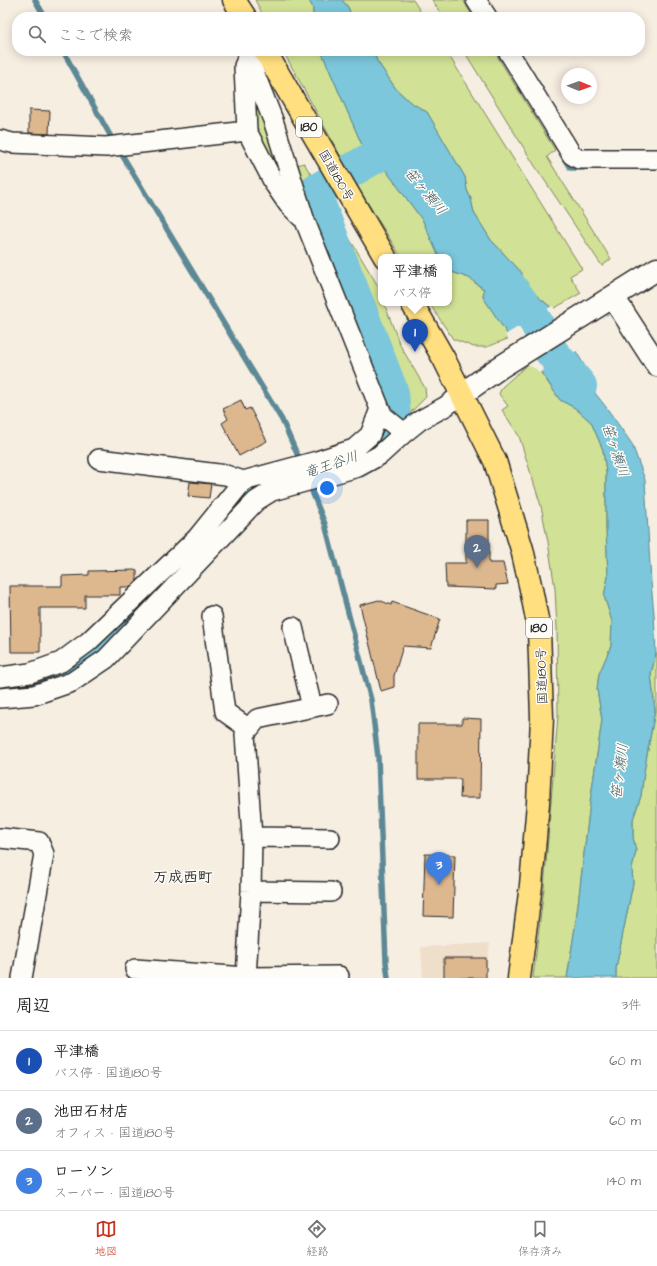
<!DOCTYPE html>
<html lang="ja">
<meta charset="utf-8">
<style>
:root{--surface:#fff;--page:#f6f6f6;--text:#222;--muted:#767676;--line:#e0e0e0;--accent:#c8321e}
body{margin:0;font-family:"Architects Daughter","Klee One",sans-serif;background:var(--page);color:var(--text)}
.compass{position:absolute;left:561px;top:68px;width:36px;height:36px;border-radius:50%;background:var(--surface);box-shadow:0 2px 10px #0003;rotate:91deg}
.you{position:absolute;left:327px;top:488px;width:14px;height:14px;margin:-10px;border:3px solid #fff;border-radius:50%;background:#1a73e8;box-shadow:0 0 0 6px #1a73e833}
.badge{display:grid;place-items:center;width:26px;height:26px;border-radius:50%;background:var(--accent);color:#fff;font-size:13px;font-weight:700}
.pin{position:absolute;translate:-50% -33px;filter:drop-shadow(0 1px 2px #0008)}
.pin::after{content:'';position:absolute;top:21px;width:14px;height:12px;background:inherit;clip-path:polygon(0 0,100% 0,50% 100%)}
.popup{position:absolute;left:378px;top:254px;width:74px;height:52px;box-sizing:border-box;display:grid;place-content:center;border-radius:8px;background:var(--surface);filter:drop-shadow(0 1px 3px #0005);font-size:13px;white-space:nowrap;color:var(--muted)}
.popup b{font-size:15px;color:var(--text)}
.popup::after{content:'';position:absolute;left:50%;top:100%;margin-left:-8px;border:8px solid transparent;border-top-color:var(--surface)}
.list{margin:0;padding:0;list-style:none}
h2{display:flex;justify-content:space-between;align-items:center;height:52px;margin:0;padding:0 16px;font-size:17px}
h2 small{font-size:13px;font-weight:400;color:var(--muted)}
.list li{display:grid;grid-template-columns:26px 1fr auto;gap:12px;align-items:center;box-sizing:border-box;height:60px;padding:0 16px;border-top:1px solid var(--line)}
.list b{display:block;font-size:15px;white-space:nowrap}
.list p{margin:0;font-size:13px;white-space:nowrap;color:var(--muted)}
.list em{font-size:13px;font-style:normal;color:var(--muted)}
.icon{flex:none;width:22px;height:22px;fill:none;stroke:currentColor;stroke-width:2;stroke-linecap:round;stroke-linejoin:round}
.map{position:relative;flex:none;width:657px;height:978px;overflow:hidden}
.search{position:absolute;background:var(--surface);box-shadow:0 2px 10px #0003;left:12px;right:12px;top:12px;height:44px;display:flex;align-items:center;gap:10px;box-sizing:border-box;padding:0 14px;border-radius:16px;color:var(--muted);font-size:15px}
.sheet{height:232px;background:var(--surface)}
nav{display:flex;justify-content:space-around;align-items:center;box-sizing:border-box;height:56px;border-top:1px solid var(--line);background:var(--surface);font-size:11px;color:var(--muted)}
nav a{display:grid;justify-items:center;gap:2px}
nav .on{color:var(--accent)}
.map>svg:first-child{display:block}
.built{fill:#efdec9}
.green{fill:#d1e195;stroke:#7e8660}
.water{fill:#7bc7db;stroke:#5b8995}
.pier{fill:#f7eee2}
.lines{fill:none;stroke-linecap:round;stroke-linejoin:round}
.stream{stroke:#5b8995;stroke-width:5.5}
.river{stroke:#7bc7db;stroke-width:34}
.building{fill:#ddb78e;stroke:#2b2b2b}
.street-casing{stroke:#2b2b2b;stroke-width:22}
.secondary-casing{stroke:#2b2b2b;stroke-width:25}
.highway-casing{stroke:#2b2b2b;stroke-width:25}
.street{stroke:#fdfcf7;stroke-width:19}
.secondary{stroke:#fdfcf7;stroke-width:22}
.highway{stroke:#ffdf80;stroke-width:22}
.labels{text-anchor:middle;stroke-width:3;stroke-linejoin:round;paint-order:stroke}
.shield{fill:#fdfcf7;stroke:#6a6a68;stroke-width:1}
.shield-label{font-size:12px;font-weight:bold;fill:#2b2b2b}
.street-label{font-size:13px;fill:#2b2b2b;stroke:#fdfcf7}
.water-label{font-size:14px;font-style:italic;fill:#435a60;stroke:#fdfcf7}
.quarter-label{font-size:15px;font-weight:bold;fill:#2b2b2b;stroke:#fdfcf7}
</style>
<div class="map">
<svg width="657" height="978" viewBox="0 0 657 978">
<rect width="100%" height="100%" fill="#f7eee2"/>
<filter id="ink" filterUnits="userSpaceOnUse"><feTurbulence type="fractalNoise" baseFrequency=".025" numOctaves="2"/><feDisplacementMap in="SourceGraphic" scale="8" xChannelSelector="R" yChannelSelector="G"/><feConvolveMatrix kernelMatrix="1 2 1 2 8 2 1 2 1" color-interpolation-filters="sRGB"/></filter>
<g filter="url(#ink)">
<!-- built -->
<path class="built" d="M 490,943 L 485,978 L 423,978 L 421,947 Z"/>
<!-- green -->
<path class="green" d="M 255,0 L 309,0 L 313,8 L 313,17 L 264,17 Z
M 342,0 L 413,0 L 424,17 L 352,17 L 348,7 Z
M 432,0 L 463,0 L 473,17 L 443,17 Z
M 283,51 L 321,51 L 366,154 L 346,166 Z
M 373,51 L 446,51 L 582,269 L 570,276 L 581,293 L 553,309 L 536,295 L 522,289 L 522,273 L 491,240 L 474,213 L 471,199 L 467,190 L 465,177 L 427,112 L 410,102 L 396,89 L 377,61 Z
M 464,51 L 494,51 L 555,150 L 547,157 L 611,259 L 602,266 L 535,166 Z
M 248,87 L 271,123 L 295,201 L 251,130 Z
M 304,163 L 378,286 L 381,294 L 381,303 L 384,303 L 400,345 L 425,388 L 426,397 L 400,423 L 394,418 L 308,219 L 297,165 Z
M 382,165 L 423,221 L 439,257 L 401,257 L 353,179 L 378,166 Z
M 449,271 L 469,278 L 484,290 L 483,297 L 510,338 L 487,347 L 474,347 L 453,339 L 429,303 L 449,303 Z
M 528,364 L 537,367 L 560,400 L 575,408 L 591,422 L 603,450 L 606,472 L 606,527 L 608,577 L 604,596 L 612,621 L 611,646 L 599,674 L 597,689 L 602,720 L 590,803 L 576,921 L 567,978 L 533,978 L 544,888 L 558,716 L 557,628 L 555,589 L 548,542 L 541,506 L 519,436 L 502,410 L 508,406 L 499,394 L 502,387 Z
M 656,653 L 657,656 L 657,978 L 616,978 L 616,968 L 633,883 L 632,869 L 636,851 L 633,837 L 633,819 L 641,796 L 644,772 L 655,710 L 651,674 Z"/>
<!-- water -->
<path class="water" d="M 309,0 L 342,0 L 348,7 L 352,17 L 313,17 L 313,8 Z
M 321,51 L 373,51 L 377,61 L 396,89 L 410,102 L 427,112 L 465,177 L 467,190 L 471,199 L 474,213 L 491,240 L 522,273 L 522,289 L 536,295 L 553,309 L 510,338 L 483,297 L 484,289 L 469,278 L 449,271 L 449,257 L 439,257 L 423,221 L 382,165 L 378,166 L 353,179 L 346,166 L 366,154 Z
M 568,338 L 586,368 L 595,393 L 606,407 L 632,444 L 645,480 L 651,582 L 654,614 L 656,653 L 651,674 L 655,710 L 644,772 L 641,796 L 633,819 L 633,837 L 636,851 L 632,869 L 633,883 L 616,968 L 616,978 L 567,978 L 576,921 L 590,803 L 602,720 L 597,689 L 599,674 L 611,646 L 612,621 L 604,596 L 608,577 L 606,527 L 606,472 L 603,450 L 591,422 L 575,408 L 560,400 L 538,367 Z"/>
<!-- pier -->
<path class="pier" d="M 552,306 L 555,309 L 554,311 L 511,340 L 508,339 L 505,335 Z
M 569,336 L 578,350 L 539,373 L 536,369 L 526,364 L 526,363 Z"/>
<g class="lines">
<!-- stream -->
<path class="stream" d="M 35,0 L 45,17
M 63,51 L 110,135 L 282,420 L 301,463
M 498,51 L 503,59
M 564,158 L 570,168 L 583,168
M 309,484 L 325,524 L 371,700 L 378,757 L 386,962 L 388,978"/>
<!-- river -->
<path class="river" d="M 508,284 L 536,322 L 550,350 L 580,386
M 0,687 L 31,682 L 64,672 L 95,652 L 239,503 L 263,486 L 351,460 L 375,445 L 394,418 L 392,393 L 314,192 L 390,148"/>
</g>
<!-- building -->
<path class="building" d="M 29,110 L 50,111 L 49,134 L 29,133 Z
M 241,400 L 245,410 L 250,408 L 267,441 L 239,456 L 222,423 L 228,419 L 223,409 Z
M 190,482 L 211,484 L 209,498 L 188,496 Z
M 466,520 L 489,520 L 489,563 L 503,563 L 508,584 L 496,585 L 496,589 L 446,587 L 445,563 L 466,563 Z
M 137,570 L 137,580 L 130,587 L 120,587 L 120,595 L 85,595 L 85,608 L 40,608 L 40,652 L 11,652 L 10,586 L 62,586 L 62,576 L 89,575 L 89,571 Z
M 379,600 L 391,605 L 392,602 L 440,619 L 431,648 L 403,646 L 394,676 L 394,687 L 381,691 L 360,605 Z
M 462,718 L 481,719 L 480,798 L 460,798 L 461,779 L 418,779 L 418,724 L 462,724 Z
M 425,854 L 455,855 L 453,917 L 423,916 Z
M 444,958 L 486,958 L 486,978 L 444,978 Z"/>
<g class="lines">
<defs>
<path id="street" d="M 476,0 L 487,17
M 254,51 L 248,54 L 252,67 L 273,120 L 305,221 L 380,409 L 383,416 L 404,433
M 508,51 L 572,155 L 579,159 L 657,159
M 247,59 L 244,66 L 247,131 L 275,185 L 288,204 L 301,217
M 0,140 L 12,143 L 106,147 L 247,131
M 99,459 L 226,475 L 243,481
M 212,616 L 225,712 L 249,729
M 293,627 L 312,707
M 0,677 L 30,673 L 61,662 L 88,642 L 197,538 L 243,481 L 317,461 L 354,449 L 370,435 L 380,409
M 0,698 L 34,695 L 72,682 L 106,659 L 256,501 L 272,491 L 358,467 L 380,455 L 404,433 L 419,421 L 446,406 L 462,394
M 252,837 L 330,838
M 0,838 L 39,842 L 44,854 L 22,978
M 251,891 L 331,892
M 135,969 L 246,977 L 339,976
M 246,978 L 251,891 L 252,837 L 245,734 L 257,719 L 328,704"/>
<path id="secondary" d="M 613,297 L 657,365
M 462,394 L 499,368 L 657,269"/>
<path id="highway" d="M 234,0 L 245,17
M 265,51 L 385,257
M 412,303 L 444,359 L 495,461 L 522,549 L 531,589 L 539,629 L 542,718 L 538,803 L 531,885 L 519,978"/>
</defs>
<!-- street casing -->
<use href="#street" class="street-casing"/>
<!-- secondary casing -->
<use href="#secondary" class="secondary-casing"/>
<!-- highway casing -->
<use href="#highway" class="highway-casing"/>
<!-- street -->
<use href="#street" class="street"/>
<!-- secondary -->
<use href="#secondary" class="secondary"/>
<!-- highway -->
<use href="#highway" class="highway"/>
</g>
</g>
<g class="labels">
<!-- shield labels -->
<g class="shield">
<rect x="296" y="117" width="26" height="20" rx="3"/>
<rect x="526" y="618" width="26" height="20" rx="3"/>
</g>
<g class="shield-label">
<text x="309" y="131">180</text>
<text x="539" y="632">180</text>
</g>
<!-- street labels -->
<g class="street-label">
<text transform="translate(337 175) rotate(60)" y="5">国道180号</text>
<text transform="translate(541 676) rotate(-92)" y="5">国道180号</text>
</g>
<!-- water labels -->
<g class="water-label">
<text transform="translate(426 191) rotate(50)" y="5">笹ヶ瀬川</text>
<text transform="translate(616 450) rotate(71)" y="5">笹ヶ瀬川</text>
<text transform="translate(331 464) rotate(-19)" y="5">竜王谷川</text>
<text transform="translate(619 771) rotate(-83)" y="5">笹ヶ瀬川</text>
</g>
<!-- quarter labels -->
<g class="quarter-label">
<text x="183" y="882">万成西町</text>
</g>
</g>
</svg>
<svg class="compass" viewBox="-18 -18 36 36"><path d="M0-13l5 13h-10z" fill="#e53935"/><path d="M0 13l5-13h-10z" fill="#767676"/></svg>
<div class="you"></div>
<div class="pin badge" style="left:415px;top:352px;background:#1a4fb4">1</div>
<div class="popup"><b>平津橋</b>バス停</div>
<div class="pin badge" style="left:477px;top:568px;background:#5c6f8a">2</div>
<div class="pin badge" style="left:439px;top:885px;background:#3f7fe0">3</div>
<div class="search"><svg class="icon" aria-label="search" viewBox="0 0 24 24"><circle cx="10" cy="10" r="6"/><path d="M15 15l6 6"/></svg>ここで検索</div>
</div>
<section class="sheet">
<h2>周辺<small>3件</small></h2>
<ul class="list">
<li><span class="badge" style="background:#1a4fb4">1</span><div><b>平津橋</b><p>バス停 · 国道180号</p></div><em>60 m</em></li>
<li><span class="badge" style="background:#5c6f8a">2</span><div><b>池田石材店</b><p>オフィス · 国道180号</p></div><em>60 m</em></li>
<li><span class="badge" style="background:#3f7fe0">3</span><div><b>ローソン</b><p>スーパー · 国道180号</p></div><em>140 m</em></li>
</ul>
</section>
<nav>
<a class="on"><svg class="icon" aria-label="map" viewBox="0 0 24 24"><path d="M3 6l6-2 6 2 6-2v14l-6 2-6-2-6 2zM9 4v14M15 6v14"/></svg>地図</a>
<a><svg class="icon" aria-label="directions" viewBox="0 0 24 24"><path d="M12 3l9 9-9 9-9-9zM9 14v-3h6M13 9l2 2-2 2"/></svg>経路</a>
<a><svg class="icon" aria-label="saved" viewBox="0 0 24 24"><path d="M7 4h10v16l-5-4-5 4z"/></svg>保存済み</a>
</nav>
